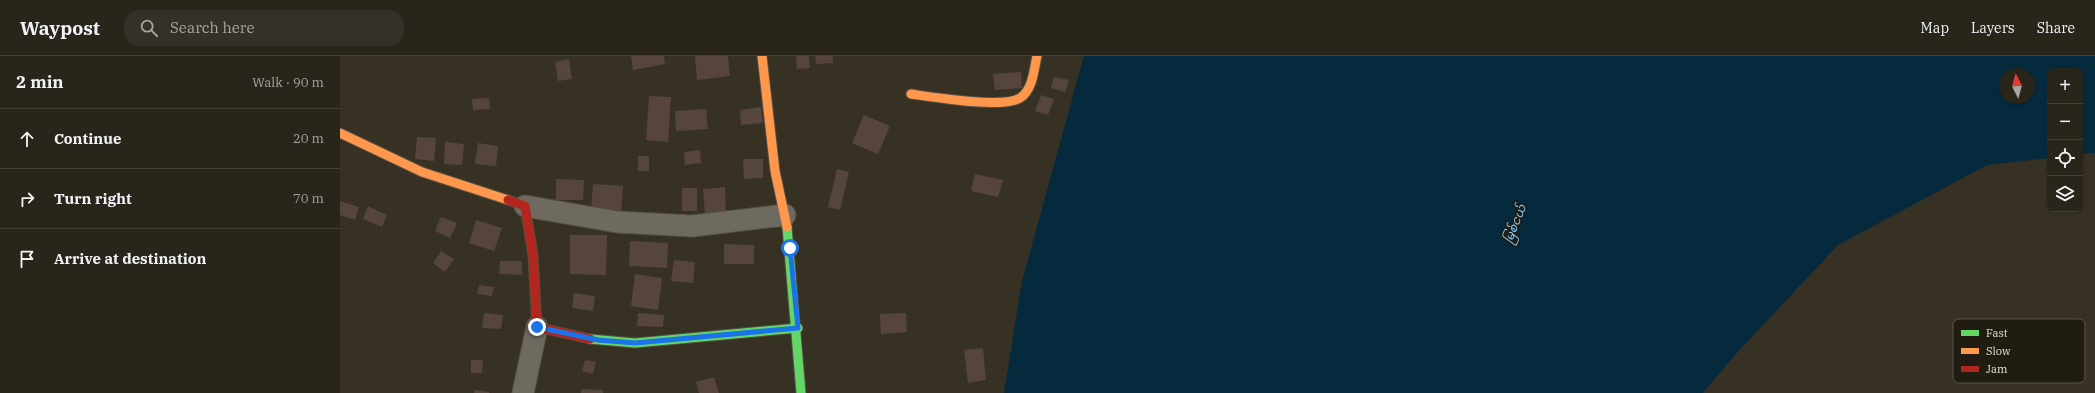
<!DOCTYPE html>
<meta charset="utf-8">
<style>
:root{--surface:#29251b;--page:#353128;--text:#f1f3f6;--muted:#a5a5a3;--line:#45423a}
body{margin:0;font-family:"IBM Plex Serif","Noto Sans Myanmar",serif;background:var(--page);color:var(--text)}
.controls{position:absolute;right:12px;top:12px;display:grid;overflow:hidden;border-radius:8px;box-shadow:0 1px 3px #0004}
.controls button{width:36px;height:36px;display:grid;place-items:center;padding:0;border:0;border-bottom:1px solid var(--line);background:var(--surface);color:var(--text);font:20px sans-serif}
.compass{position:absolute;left:1659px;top:12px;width:36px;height:36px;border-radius:50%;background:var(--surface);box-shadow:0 1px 3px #0004;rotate:354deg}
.stop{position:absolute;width:12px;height:12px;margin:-9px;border:3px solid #1a73e8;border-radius:50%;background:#fff}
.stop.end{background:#1a73e8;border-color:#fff;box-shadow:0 1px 4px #0008}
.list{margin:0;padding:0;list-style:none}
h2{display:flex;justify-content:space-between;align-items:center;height:52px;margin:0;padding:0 16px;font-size:17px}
h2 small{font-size:13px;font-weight:400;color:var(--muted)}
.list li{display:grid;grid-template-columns:26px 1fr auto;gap:12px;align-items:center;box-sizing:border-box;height:60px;padding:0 16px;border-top:1px solid var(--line)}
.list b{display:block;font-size:15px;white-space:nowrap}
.list em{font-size:13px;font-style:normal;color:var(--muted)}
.icon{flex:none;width:22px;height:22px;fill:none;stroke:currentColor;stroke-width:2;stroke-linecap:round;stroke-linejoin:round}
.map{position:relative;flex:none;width:1755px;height:337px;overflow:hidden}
header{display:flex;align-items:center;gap:24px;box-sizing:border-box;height:56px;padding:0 20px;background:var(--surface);border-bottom:1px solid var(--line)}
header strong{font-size:19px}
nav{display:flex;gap:22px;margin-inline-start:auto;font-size:14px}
.search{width:280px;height:36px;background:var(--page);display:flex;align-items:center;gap:10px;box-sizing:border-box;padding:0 14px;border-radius:16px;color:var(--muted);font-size:15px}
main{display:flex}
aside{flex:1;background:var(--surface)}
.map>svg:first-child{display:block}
.water{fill:#062a3d;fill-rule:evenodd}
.building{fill:#56453d}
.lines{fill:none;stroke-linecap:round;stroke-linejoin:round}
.street-casing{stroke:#555044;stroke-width:23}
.fast-casing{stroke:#555044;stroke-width:11}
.slow-casing{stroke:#555044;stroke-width:11}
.jam-casing{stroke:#555044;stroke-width:11}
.street{stroke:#6f6a60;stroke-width:21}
.fast{stroke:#63d668;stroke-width:9}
.slow{stroke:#ff974d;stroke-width:9}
.jam{stroke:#b3261e;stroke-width:9}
.route{stroke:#1a73e8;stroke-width:5}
.labels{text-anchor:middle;stroke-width:3.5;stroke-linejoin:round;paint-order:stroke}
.water-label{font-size:12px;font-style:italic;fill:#81ccff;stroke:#211c12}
.key{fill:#211c12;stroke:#5c564b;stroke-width:1}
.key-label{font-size:11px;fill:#e5ded0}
</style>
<header>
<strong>Waypost</strong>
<div class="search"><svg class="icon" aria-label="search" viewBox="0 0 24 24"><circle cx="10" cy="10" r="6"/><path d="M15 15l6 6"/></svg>Search here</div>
<nav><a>Map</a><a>Layers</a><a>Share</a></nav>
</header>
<main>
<aside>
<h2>2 min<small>Walk · 90 m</small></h2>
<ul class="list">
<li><svg class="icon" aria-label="ahead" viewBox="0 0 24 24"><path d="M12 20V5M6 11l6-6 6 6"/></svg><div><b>Continue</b></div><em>20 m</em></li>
<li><svg class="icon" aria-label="right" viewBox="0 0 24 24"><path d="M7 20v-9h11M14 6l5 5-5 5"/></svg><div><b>Turn right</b></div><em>70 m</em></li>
<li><svg class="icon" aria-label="arrive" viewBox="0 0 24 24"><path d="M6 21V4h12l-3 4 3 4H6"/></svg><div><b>Arrive at destination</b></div></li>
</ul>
</aside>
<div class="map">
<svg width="1755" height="337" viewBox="0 0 1755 337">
<rect width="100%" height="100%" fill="#373124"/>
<!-- water -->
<path class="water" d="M 744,0 L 1755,0 L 1755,97 L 1740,98 L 1740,15 L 1710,15 L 1710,102 L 1647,109 L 1498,189 L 1394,300 L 1363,337 L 664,337 L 682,225 ZM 1665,18 L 1689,18 L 1689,42 L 1665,42 Z"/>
<!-- building -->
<path class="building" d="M 291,0 L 324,0 L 325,8 L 293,14 Z
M 355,0 L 388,0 L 390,20 L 357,24 Z
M 456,0 L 469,0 L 470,12 L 457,13 Z
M 475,0 L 493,0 L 493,7 L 476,8 Z
M 229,3 L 232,23 L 218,25 L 215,6 Z
M 681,16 L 682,32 L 655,34 L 653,18 Z
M 714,21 L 729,24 L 725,36 L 711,32 Z
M 701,39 L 714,43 L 708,59 L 695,55 Z
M 309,40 L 331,41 L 328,86 L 306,84 Z
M 149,42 L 150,53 L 133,54 L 132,43 Z
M 421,51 L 423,67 L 401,69 L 400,54 Z
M 366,53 L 368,73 L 336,75 L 335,55 Z
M 524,59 L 550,70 L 538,98 L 512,87 Z
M 77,81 L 96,82 L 94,105 L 75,103 Z
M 105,86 L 124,88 L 122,109 L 104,108 Z
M 138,87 L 158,90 L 156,110 L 135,108 Z
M 360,94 L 361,107 L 345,109 L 344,96 Z
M 298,100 L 309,100 L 309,115 L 298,115 Z
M 403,103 L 423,103 L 423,122 L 404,123 Z
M 497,113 L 509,116 L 500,154 L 488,151 Z
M 635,118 L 663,124 L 658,141 L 631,135 Z
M 216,123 L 244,124 L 243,144 L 216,144 Z
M 253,128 L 283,130 L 281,158 L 251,155 Z
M 385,131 L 386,158 L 365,159 L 363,133 Z
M 342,132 L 357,132 L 357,155 L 342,155 Z
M 0,145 L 19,151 L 15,164 L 0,159 Z
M 28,150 L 47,159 L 42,171 L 23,163 Z
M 101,161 L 117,167 L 110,182 L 95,175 Z
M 136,164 L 162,172 L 154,195 L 129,187 Z
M 230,179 L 267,179 L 266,219 L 230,218 Z
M 290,185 L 328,187 L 327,212 L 289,210 Z
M 384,188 L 414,189 L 414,208 L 384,208 Z
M 101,195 L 114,203 L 105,216 L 93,207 Z
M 334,204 L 355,206 L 353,227 L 331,225 Z
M 160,205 L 182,205 L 182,219 L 159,218 Z
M 295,218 L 322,222 L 318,254 L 291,250 Z
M 139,229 L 154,231 L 152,240 L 137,238 Z
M 234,237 L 255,240 L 253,255 L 232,252 Z
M 144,257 L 163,259 L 161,273 L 142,272 Z
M 298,257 L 324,259 L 323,271 L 297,270 Z
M 566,257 L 567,276 L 541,278 L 540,258 Z
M 643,292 L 646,324 L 628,327 L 624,294 Z
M 131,304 L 143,304 L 142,317 L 131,317 Z
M 245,304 L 256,306 L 253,318 L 242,315 Z
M 374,321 L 379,337 L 359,337 L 356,326 Z
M 241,333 L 263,334 L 263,337 L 241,337 Z
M 135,334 L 149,336 L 149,337 L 134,337 Z"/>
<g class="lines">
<defs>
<path id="street" d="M 185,150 L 277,166 L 352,170 L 445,159
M 183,337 L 197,271"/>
<path id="fast" d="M 447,171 L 461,337
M 250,283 L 295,287 L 458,272"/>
<path id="slow" d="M 422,0 L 435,115 L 447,171
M 571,38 C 593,41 663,53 680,42 C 693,34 694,13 697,0
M 0,77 L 82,116 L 168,144"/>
<path id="jam" d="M 168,144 L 185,150 L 193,199 L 197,271 L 250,283"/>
</defs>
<!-- street casing -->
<use href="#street" class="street-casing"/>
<!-- fast casing -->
<use href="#fast" class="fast-casing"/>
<!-- slow casing -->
<use href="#slow" class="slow-casing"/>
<!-- jam casing -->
<use href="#jam" class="jam-casing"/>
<!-- street -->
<use href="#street" class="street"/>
<!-- fast -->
<use href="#fast" class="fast"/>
<!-- slow -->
<use href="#slow" class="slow"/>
<!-- jam -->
<use href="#jam" class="jam"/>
</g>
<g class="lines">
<!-- route -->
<path class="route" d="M 197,271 L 258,284 L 295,287 L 458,272 L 450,192"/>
</g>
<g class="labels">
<!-- water labels -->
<g class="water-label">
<text transform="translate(1175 168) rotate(-68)" y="4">မြစ်ငယ်</text>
</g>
</g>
<!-- legend -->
<rect x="1613" y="263" width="132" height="64" rx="6" class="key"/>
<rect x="1621" y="274" width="18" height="6" fill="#63d668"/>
<rect x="1621" y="292" width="18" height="6" fill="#ff974d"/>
<rect x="1621" y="310" width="18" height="6" fill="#b3261e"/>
<g class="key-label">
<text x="1646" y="281">Fast</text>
<text x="1646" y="299">Slow</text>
<text x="1646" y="317">Jam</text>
</g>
</svg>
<div class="controls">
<button>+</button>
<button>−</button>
<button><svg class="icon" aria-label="locate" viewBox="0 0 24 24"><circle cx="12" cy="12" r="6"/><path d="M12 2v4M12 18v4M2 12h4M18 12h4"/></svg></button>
<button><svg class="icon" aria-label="layers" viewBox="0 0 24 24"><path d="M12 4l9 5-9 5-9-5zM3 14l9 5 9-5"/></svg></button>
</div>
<svg class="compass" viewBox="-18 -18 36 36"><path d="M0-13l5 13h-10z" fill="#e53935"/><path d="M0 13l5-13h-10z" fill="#a5a5a3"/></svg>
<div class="stop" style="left:450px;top:192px"></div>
<div class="stop end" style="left:197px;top:271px"></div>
</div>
</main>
